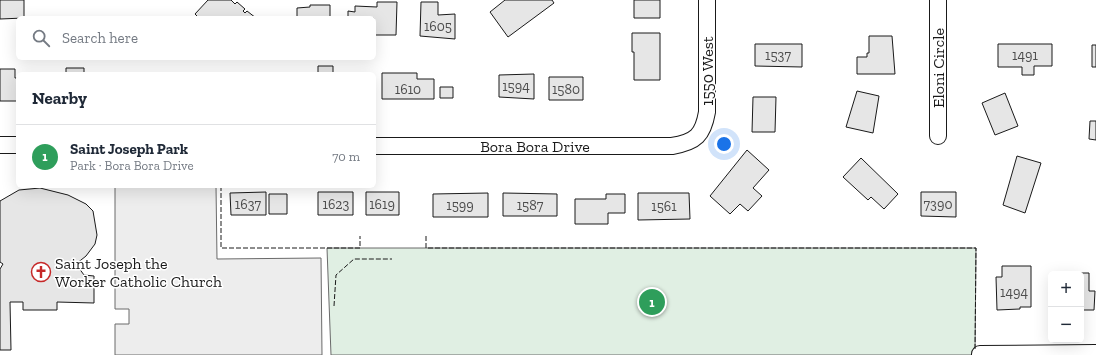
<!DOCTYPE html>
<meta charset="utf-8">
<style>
:root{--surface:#fff;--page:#f2f2f3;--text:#1f2937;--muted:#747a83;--line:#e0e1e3;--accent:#c62828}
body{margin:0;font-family:"Zilla Slab",serif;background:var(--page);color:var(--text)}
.controls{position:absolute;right:12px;bottom:12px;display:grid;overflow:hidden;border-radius:6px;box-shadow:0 4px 16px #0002}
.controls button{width:36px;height:36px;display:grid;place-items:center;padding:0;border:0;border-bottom:1px solid var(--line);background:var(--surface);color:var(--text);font:20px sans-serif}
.you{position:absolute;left:724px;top:144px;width:14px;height:14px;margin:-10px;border:3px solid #fff;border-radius:50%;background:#1a73e8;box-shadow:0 0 0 6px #1a73e833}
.badge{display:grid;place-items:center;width:26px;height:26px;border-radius:50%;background:var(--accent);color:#fff;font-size:13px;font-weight:700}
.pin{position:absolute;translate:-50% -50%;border:2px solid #fff;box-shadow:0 1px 4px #0006}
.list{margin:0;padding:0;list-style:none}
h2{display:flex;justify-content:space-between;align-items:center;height:52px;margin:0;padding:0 16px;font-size:17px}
h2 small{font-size:13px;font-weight:400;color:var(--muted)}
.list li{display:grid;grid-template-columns:26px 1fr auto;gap:12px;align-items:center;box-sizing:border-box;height:64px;padding:0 16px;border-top:1px solid var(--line)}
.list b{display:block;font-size:15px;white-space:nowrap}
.list p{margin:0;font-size:13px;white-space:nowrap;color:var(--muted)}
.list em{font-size:13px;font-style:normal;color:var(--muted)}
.icon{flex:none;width:22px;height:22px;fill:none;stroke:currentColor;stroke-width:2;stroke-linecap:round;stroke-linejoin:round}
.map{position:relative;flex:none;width:1096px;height:355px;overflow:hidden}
.search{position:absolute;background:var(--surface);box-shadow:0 4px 16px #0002;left:16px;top:16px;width:360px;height:44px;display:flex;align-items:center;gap:10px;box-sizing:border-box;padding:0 14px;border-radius:6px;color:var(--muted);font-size:15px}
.panel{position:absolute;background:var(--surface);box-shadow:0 4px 16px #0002;left:16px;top:72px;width:360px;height:116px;border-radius:6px}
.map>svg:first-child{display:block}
.green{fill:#e0efe3;stroke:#6a6a6a}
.parking{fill:#ededed;stroke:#6a6a6a}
.building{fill:#e6e6e6;stroke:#1a1a1a}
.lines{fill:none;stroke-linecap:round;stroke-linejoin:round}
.minor-casing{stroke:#1a1a1a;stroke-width:18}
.minor{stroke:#fff;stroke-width:16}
.fence{stroke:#1a1a1a;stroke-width:1;stroke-dasharray:5 2;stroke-linecap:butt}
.labels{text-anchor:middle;stroke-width:3;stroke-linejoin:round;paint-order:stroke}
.number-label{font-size:14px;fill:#4d4d4d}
.street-label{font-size:16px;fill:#1a1a1a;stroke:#fff}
.poi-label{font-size:16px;fill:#1a1a1a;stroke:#fff;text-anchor:start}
</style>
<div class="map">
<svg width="1096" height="355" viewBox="0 0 1096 355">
<rect width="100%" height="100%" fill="#fff"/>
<!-- green -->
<path class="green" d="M 327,248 L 976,248 L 975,355 L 331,355 Z"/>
<!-- parking -->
<path class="parking" d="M 115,186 L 216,186 L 217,259 L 321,258 L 322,355 L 115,355 L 115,324 L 129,324 L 129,309 L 115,309 Z"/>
<!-- building -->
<path class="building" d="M 0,0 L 24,0 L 24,18 L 0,19 Z
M 208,0 L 231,0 L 235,4 L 237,2 L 245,9 L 243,11 L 245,13 L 247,11 L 256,18 L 199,18 L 195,14 Z
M 505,0 L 552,0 L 554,3 L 508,37 L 490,12 Z
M 634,0 L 660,0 L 660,18 L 634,18 Z
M 377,2 L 397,2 L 396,35 L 374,35 L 374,18 L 348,18 L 348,11 L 355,12 L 355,6 L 377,7 Z
M 421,2 L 438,2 L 438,15 L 455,14 L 455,39 L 420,36 Z
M 310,5 L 330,5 L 330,18 L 297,18 L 297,8 L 310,7 Z
M 632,33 L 660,33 L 660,80 L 634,80 L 634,52 L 632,52 Z
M 869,36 L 892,36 L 895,74 L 857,74 L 857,57 L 867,57 L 867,53 L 869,53 Z
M 755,44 L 802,44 L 802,67 L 755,66 Z
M 998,44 L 1052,44 L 1052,66 L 1034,66 L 1034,75 L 1022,75 L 1022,67 L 998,67 Z
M 1092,45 L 1096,45 L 1096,67 L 1092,67 Z
M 318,66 L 333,66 L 333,74 L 318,74 Z
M 66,68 L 84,68 L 84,74 L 66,74 Z
M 0,69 L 15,69 L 15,78 L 18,78 L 18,101 L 0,101 Z
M 382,73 L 417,73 L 417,79 L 434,79 L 434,99 L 382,99 Z
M 534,74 L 534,99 L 499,97 L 499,75 Z
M 549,77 L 583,77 L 583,100 L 549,100 Z
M 440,87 L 453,87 L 453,98 L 440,98 Z
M 857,91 L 879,96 L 873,133 L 846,127 Z
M 1005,93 L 1018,126 L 995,135 L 982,103 Z
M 753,97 L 776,97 L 775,132 L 752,132 Z
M 1090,121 L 1096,121 L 1096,140 L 1089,139 Z
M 747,150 L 769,170 L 753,188 L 762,196 L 748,211 L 740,204 L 730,214 L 710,196 Z
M 1017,156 L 1041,163 L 1025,213 L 1003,205 Z
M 861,158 L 898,194 L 884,209 L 871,197 L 868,200 L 843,177 Z
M 40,188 L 68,195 L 86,204 L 93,211 L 97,235 L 95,244 L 86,256 L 76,264 L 84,275 L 94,276 L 94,303 L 57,302 L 57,310 L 23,310 L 23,302 L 10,302 L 11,350 L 0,350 L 0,269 L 3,264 L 0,262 L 0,201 L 19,190 Z
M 266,192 L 266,215 L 231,215 L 230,193 Z
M 318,192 L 353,192 L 353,215 L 318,215 Z
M 366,192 L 399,192 L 399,215 L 366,215 Z
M 921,192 L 956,192 L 956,217 L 921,216 Z
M 488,193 L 488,217 L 433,217 L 433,194 Z
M 503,193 L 557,194 L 557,216 L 503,216 Z
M 638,193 L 689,193 L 690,219 L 638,220 Z
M 269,194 L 287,194 L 287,214 L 269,214 Z
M 606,194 L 625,194 L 625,213 L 608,213 L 608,224 L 575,224 L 575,199 L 606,199 Z
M 1002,266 L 1031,266 L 1031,307 L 1020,307 L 1020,309 L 997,310 L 996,277 L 1002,277 Z
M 1059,273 L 1089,273 L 1089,291 L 1095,291 L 1094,310 L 1081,310 L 1081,274 Z"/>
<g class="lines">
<defs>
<path id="minor" d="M 938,136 L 938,0
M 0,145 L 18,145
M 374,146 L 672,146 C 696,142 703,135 707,112 L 707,0
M 980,354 L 1096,353"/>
</defs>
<!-- minor casing -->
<use href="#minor" class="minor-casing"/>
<!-- minor -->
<use href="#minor" class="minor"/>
<!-- fence -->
<path class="fence" d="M 221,186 L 221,248 L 360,248 L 360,236
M 426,236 L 426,248 L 976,248 L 975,351
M 334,306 L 336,275 L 354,259 L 392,259"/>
</g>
<!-- icons -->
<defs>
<symbol id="church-ring" viewBox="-11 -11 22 22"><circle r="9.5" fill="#fff" stroke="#c62828" stroke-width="1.5"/><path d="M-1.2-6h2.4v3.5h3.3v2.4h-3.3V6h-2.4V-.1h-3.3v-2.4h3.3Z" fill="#c62828"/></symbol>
</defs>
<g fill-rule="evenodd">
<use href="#church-ring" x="30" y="261" width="22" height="22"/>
</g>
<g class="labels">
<!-- number labels -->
<g class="number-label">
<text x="438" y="31">1605</text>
<text x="778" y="60">1537</text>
<text x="1025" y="60">1491</text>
<text x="516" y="91">1594</text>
<text x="408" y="94">1610</text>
<text x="566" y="94">1580</text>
<text x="248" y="209">1637</text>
<text x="336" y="209">1623</text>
<text x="382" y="209">1619</text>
<text x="938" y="209">7390</text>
<text x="460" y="210">1599</text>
<text x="530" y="210">1587</text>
<text x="664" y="211">1561</text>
<text x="1014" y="297">1494</text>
</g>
<!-- street labels -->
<g class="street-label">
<text transform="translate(938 68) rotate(-90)" y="6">Eloni Circle</text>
<text transform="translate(707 71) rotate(-90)" y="6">1550 West</text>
<text x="535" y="152">Bora Bora Drive</text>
</g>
<!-- poi labels -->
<g class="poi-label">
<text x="55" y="269">Saint Joseph the<tspan x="55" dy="18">Worker Catholic Church</tspan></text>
</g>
</g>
</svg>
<div class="controls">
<button>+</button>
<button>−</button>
</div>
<div class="you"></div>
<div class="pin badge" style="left:652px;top:302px;background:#2e9e5b">1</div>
<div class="search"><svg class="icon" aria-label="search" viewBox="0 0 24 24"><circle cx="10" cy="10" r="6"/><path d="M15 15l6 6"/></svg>Search here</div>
<section class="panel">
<h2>Nearby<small></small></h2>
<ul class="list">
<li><span class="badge" style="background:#2e9e5b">1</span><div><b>Saint Joseph Park</b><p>Park · Bora Bora Drive</p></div><em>70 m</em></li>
</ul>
</section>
</div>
